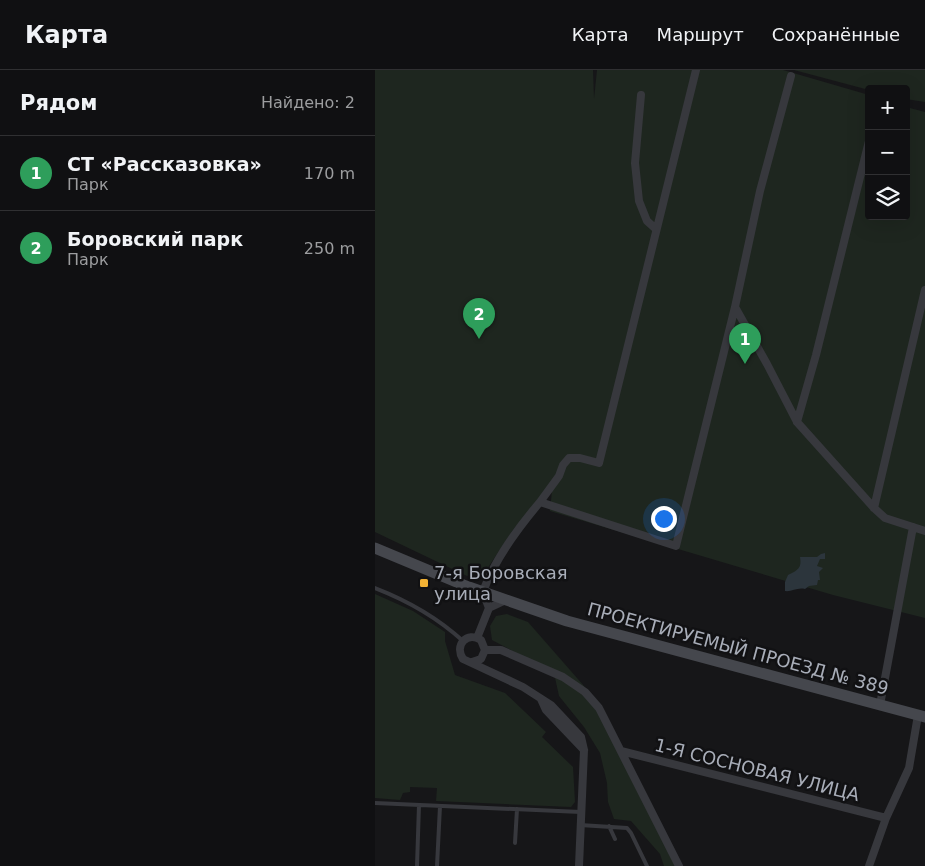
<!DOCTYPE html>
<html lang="ru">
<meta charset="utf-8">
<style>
:root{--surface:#101012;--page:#19191b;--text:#f1f3f6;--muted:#9c9d9f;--line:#303032;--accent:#f2b134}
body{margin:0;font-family:"DejaVu Sans",sans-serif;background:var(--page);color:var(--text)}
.controls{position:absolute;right:15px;top:15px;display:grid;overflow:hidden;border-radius:5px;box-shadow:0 5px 20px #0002}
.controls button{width:45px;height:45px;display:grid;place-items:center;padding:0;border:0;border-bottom:1px solid var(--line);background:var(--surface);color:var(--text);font:25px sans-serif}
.you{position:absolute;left:288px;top:448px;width:18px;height:18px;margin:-12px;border:4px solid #fff;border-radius:50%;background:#1a73e8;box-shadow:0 0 0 8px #1a73e833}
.badge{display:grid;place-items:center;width:32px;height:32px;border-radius:50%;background:var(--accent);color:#fff;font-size:16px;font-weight:700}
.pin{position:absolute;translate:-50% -41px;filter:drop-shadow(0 1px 2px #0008)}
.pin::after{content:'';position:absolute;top:26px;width:18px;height:15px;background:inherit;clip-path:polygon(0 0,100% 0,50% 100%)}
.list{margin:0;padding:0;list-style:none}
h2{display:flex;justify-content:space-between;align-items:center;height:65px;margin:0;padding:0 20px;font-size:21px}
h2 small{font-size:16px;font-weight:400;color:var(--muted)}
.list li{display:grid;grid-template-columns:32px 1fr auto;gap:15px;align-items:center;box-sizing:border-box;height:75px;padding:0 20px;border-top:1px solid var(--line)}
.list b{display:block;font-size:19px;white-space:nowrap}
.list p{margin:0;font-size:16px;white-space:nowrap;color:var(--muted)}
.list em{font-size:16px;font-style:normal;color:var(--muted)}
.icon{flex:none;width:28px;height:28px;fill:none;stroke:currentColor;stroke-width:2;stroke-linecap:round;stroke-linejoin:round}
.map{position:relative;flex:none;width:550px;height:796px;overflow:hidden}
header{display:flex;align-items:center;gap:30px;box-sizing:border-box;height:70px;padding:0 25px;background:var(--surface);border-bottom:1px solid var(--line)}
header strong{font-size:24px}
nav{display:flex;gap:28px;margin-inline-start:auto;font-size:18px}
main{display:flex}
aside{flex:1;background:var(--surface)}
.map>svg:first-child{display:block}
.green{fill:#1e261f}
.water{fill:#2c353c}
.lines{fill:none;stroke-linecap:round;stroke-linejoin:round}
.lane{stroke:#37383d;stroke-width:4}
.street{stroke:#37383d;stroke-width:8}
.secondary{stroke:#45474d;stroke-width:11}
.poi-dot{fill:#f2b134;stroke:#111113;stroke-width:2}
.labels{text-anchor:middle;stroke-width:5;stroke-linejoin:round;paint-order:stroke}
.poi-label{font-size:18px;fill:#a8adb8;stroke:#111113;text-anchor:start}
.street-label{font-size:18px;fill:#a8adb8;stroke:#111113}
</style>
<header>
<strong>Карта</strong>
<nav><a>Карта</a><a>Маршрут</a><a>Сохранённые</a></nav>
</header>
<main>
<aside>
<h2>Рядом<small>Найдено: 2</small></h2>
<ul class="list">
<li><span class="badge" style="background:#2e9e5b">1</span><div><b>СТ «Рассказовка»</b><p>Парк</p></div><em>170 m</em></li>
<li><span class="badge" style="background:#2e9e5b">2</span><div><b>Боровский парк</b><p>Парк</p></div><em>250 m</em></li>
</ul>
</aside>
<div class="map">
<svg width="550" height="796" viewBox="0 0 550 796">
<rect width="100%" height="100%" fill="#161618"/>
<!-- green -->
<path class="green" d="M 0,0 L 218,0 L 219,29 L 222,0 L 408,0 L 494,25 L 494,146 L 531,146 L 531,37 L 550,42 L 550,548 L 458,525 L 175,441 L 178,410 L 172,421 L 138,460 L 110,502 L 92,506 L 0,462 Z
M 419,0 L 550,0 L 550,32 L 531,29 L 531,19 L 494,19 L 494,20 Z
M 0,524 L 38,541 L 70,562 L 70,571 L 80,605 L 130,623 L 171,662 L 167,667 L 198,697 L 200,732 L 196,737 L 61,731 L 62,718 L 35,717 L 35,722 L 28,723 L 25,730 L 0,728 Z
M 132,544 L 153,552 L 209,616 L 304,796 L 289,796 L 285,784 L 256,751 L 239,749 L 233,732 L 232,713 L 225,683 L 209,657 L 184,626 L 179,603 L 117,570 L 115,556 L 121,546 Z"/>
<!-- water -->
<path class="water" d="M 450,483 L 450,489 L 445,489 L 442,496 L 448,498 L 444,502 L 445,510 L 443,510 L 442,515 L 434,516 L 430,519 C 422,517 417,522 410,521 L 410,512 L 413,505 C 423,500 427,498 425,487 L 442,487 L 446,484 Z"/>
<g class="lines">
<!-- lane -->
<path class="lane" d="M 0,518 C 31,530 63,548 88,571
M 0,733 L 206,742
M 205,755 L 252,758 L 256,763 L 272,796
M 234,756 L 240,769
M 140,773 L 142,739
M 42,796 L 44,735
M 62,796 L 65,736"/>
<!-- street -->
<path class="street" d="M 266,25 L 260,93 L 264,131 L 272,151 L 281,159
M 360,237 L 385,121 L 416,6
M 422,352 L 441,285 L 494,71
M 165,432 L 184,406 L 188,395 L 194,388 L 205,388 L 224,393 L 321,0
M 499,438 L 550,220
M 114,538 L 108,522 C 119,490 143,458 165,432 L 301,476 L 360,237 L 392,294 L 422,352 L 499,438 L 510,448 L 550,461
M 102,568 L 114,538 L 131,530
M 110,580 L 126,580 L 188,607 L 210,622 L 224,638 L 304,796
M 97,592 L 106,589 L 110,580 L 106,570 C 92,561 79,575 88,589 L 148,617 L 176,635 L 206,667 L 209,680 L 204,796
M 166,629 L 171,640 L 209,680
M 505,635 L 538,457
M 246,681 L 511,748
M 494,796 L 511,748 L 534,698 L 543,645"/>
<!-- secondary -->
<path class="secondary" d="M 0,478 L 91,516 L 192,551 L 550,647"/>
</g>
<!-- markers -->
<rect class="poi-dot" x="44" y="508" width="10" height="10" rx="2.5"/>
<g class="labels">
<!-- poi labels -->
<g class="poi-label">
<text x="59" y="509">7-я Боровская<tspan x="59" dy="21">улица</tspan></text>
</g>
<!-- street labels -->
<g class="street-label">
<text transform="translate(363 579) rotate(15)" y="6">ПРОЕКТИРУЕМЫЙ ПРОЕЗД № 389</text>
<text transform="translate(382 700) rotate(14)" y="6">1-Я СОСНОВАЯ УЛИЦА</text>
</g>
</g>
</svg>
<div class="controls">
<button>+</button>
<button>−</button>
<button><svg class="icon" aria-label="layers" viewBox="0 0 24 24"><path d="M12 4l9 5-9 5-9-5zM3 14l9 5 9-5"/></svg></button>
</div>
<div class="you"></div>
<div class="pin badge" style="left:370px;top:294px;background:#2e9e5b">1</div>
<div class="pin badge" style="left:104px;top:269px;background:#2e9e5b">2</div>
</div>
</main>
